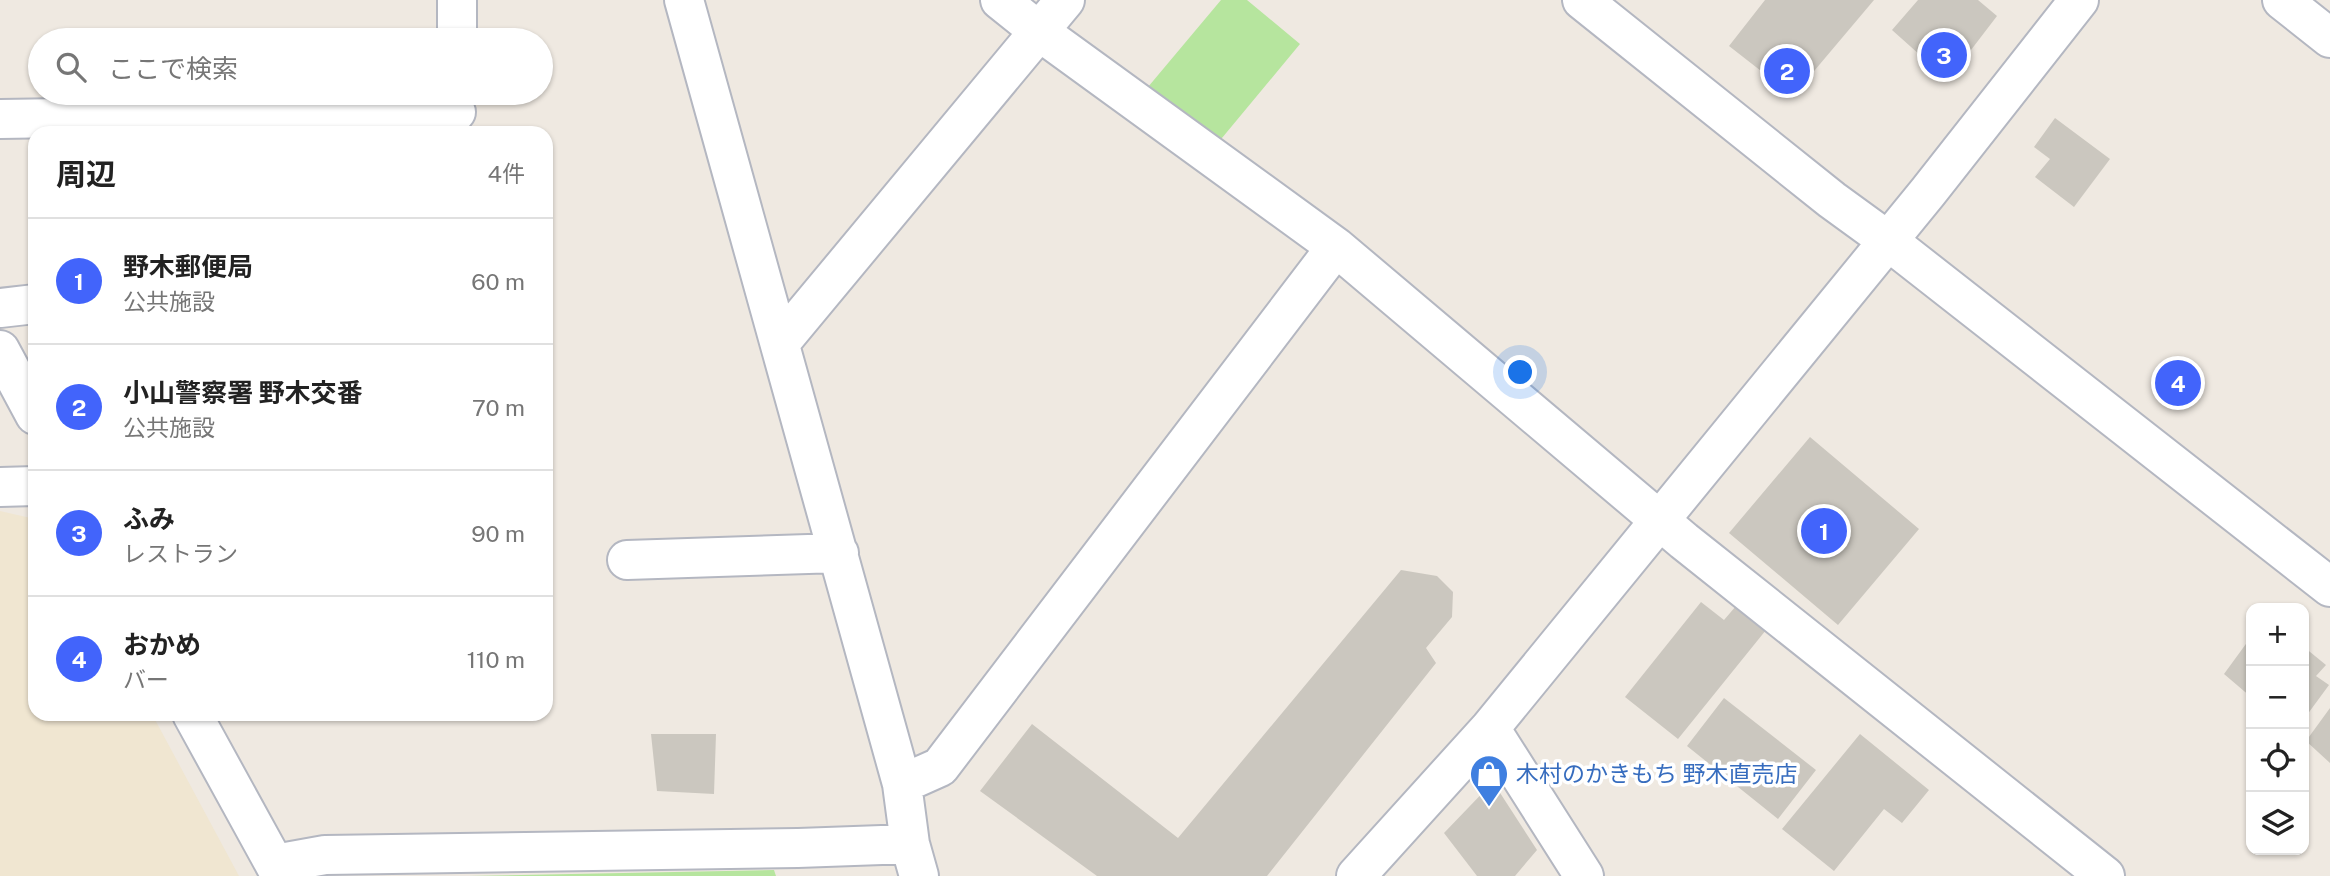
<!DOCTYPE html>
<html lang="ja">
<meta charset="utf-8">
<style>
:root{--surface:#fff;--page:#f6f6f6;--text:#222;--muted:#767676;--line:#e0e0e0;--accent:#4264fb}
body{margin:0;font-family:"Public Sans","Noto Sans JP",sans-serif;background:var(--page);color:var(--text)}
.controls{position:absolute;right:21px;bottom:21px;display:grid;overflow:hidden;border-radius:14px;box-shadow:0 2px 5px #0004}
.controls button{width:63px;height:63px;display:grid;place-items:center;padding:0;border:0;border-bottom:2px solid var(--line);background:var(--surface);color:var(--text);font:35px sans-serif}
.you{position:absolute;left:1521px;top:373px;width:24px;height:24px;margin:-18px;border:5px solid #fff;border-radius:50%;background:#1a73e8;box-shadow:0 0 0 10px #1a73e833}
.badge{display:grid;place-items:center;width:46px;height:46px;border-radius:50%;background:var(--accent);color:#fff;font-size:23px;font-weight:700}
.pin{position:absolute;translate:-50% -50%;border:4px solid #fff;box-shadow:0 2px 7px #0006}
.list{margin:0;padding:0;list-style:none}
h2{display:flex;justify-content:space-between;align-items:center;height:91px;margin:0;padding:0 28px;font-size:30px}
h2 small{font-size:23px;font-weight:400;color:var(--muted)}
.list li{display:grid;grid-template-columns:46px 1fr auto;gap:21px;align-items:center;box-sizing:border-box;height:126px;padding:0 28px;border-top:2px solid var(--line)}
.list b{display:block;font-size:26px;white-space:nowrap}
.list p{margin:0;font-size:23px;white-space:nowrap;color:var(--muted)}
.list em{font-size:23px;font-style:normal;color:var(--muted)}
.icon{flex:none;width:38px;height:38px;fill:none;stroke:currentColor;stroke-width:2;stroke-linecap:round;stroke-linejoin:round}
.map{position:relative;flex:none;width:2330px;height:876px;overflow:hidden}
.search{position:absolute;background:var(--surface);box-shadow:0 2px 5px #0004;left:28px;top:28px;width:525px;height:77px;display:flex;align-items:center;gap:18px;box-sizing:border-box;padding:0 24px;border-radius:38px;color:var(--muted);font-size:26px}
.panel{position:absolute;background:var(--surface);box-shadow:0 2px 5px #0004;left:28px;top:126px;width:525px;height:595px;border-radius:21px}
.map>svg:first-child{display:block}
.education{fill:#f0e6d1}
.green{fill:#b6e59e}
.building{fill:#cbc7bf}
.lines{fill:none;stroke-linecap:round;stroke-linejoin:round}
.minor-casing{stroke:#b4b7c1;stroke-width:42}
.minor{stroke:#fff;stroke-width:38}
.labels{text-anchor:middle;stroke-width:7;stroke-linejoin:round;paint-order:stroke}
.shop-label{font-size:23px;fill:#366cbe;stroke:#fff;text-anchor:start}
</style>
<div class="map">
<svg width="2330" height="876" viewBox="0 0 2330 876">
<rect width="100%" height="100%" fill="#efe9e1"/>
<!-- education -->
<path class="education" d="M 0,511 L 35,519 L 35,714 L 152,714 L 239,876 L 0,876 Z"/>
<!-- green -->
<path class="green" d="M 1221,0 L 1247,0 L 1300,44 L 1217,144 L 1148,87 Z
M 774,870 L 776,876 L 469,876 Z"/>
<!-- building -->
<path class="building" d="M 1765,0 L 1874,0 L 1793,96 L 1729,46 Z
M 1918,0 L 1978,0 L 1997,16 L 1948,80 L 1892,30 Z
M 2055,118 L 2110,159 L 2074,207 L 2035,177 L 2050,159 L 2034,147 Z
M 2175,359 L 2202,379 L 2182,407 L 2154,386 Z
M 1810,437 L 1919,529 L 1838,625 L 1729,533 Z
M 1401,570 L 1437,576 L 1453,592 L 1452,617 L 1426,648 L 1436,663 L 1267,876 L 1097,876 L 980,791 L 1032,724 L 1178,838 Z
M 1701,602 L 1724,620 L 1736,606 L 1766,630 L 1678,739 L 1625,697 Z
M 2251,637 L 2251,697 L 2224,674 Z
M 2304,647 L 2326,665 L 2316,676 L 2329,685 L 2304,719 Z
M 1724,698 L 1816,770 L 1778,819 L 1687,746 Z
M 2330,708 L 2330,763 L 2306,741 Z
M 651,734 L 716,734 L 714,794 L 657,791 Z
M 1860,734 L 1929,790 L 1902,823 L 1884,809 L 1834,871 L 1782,829 Z
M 1493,782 L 1537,850 L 1515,876 L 1477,876 L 1444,833 Z"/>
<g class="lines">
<defs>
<path id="minor" d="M 684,0 L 902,784 L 910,844 L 919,876
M 1000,0 L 1040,32 L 1336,247 L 1684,541 L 2105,876
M 1582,0 L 1832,200 L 1887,240 L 2330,587
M 2282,0 L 2330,38
M 457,40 L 457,0
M 0,119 L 456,112
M 0,308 L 35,304
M 780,343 L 1065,0
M 0,350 L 35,415
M 0,487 L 35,486
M 627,560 L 839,553
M 192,714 L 281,876
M 1490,728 L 1584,876
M 902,784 L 940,767 L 1336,247
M 275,864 L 325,855 L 798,848 L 910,844
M 1356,876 L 1490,728 L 1928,192 L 2079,0"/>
</defs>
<!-- minor casing -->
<use href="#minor" class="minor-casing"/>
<!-- minor -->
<use href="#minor" class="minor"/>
</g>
<!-- icons -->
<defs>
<symbol id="shop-pin" viewBox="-11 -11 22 30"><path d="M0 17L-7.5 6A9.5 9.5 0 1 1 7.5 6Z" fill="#3f7fe0" stroke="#fff"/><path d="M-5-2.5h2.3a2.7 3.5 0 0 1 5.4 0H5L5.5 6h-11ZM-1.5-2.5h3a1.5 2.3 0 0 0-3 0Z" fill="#fff"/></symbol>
</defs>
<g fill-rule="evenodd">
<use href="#shop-pin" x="1467" y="752" width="44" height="60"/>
</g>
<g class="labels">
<!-- shop labels -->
<g class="shop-label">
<text x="1516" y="782">木村のかきもち 野木直売店</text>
</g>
</g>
</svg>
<div class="controls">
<button>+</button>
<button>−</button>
<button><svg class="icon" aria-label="locate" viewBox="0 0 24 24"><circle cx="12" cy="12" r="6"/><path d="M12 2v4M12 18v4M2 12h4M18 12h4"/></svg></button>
<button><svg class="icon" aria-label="layers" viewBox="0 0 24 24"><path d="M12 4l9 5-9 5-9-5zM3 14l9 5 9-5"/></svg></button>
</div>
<div class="you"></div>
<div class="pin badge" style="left:1824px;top:531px">1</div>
<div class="pin badge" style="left:1787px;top:71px">2</div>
<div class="pin badge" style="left:1944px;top:55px">3</div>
<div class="pin badge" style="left:2178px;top:383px">4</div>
<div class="search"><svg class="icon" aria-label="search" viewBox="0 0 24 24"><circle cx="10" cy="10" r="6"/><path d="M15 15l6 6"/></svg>ここで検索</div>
<section class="panel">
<h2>周辺<small>4件</small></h2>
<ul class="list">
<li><span class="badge">1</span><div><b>野木郵便局</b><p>公共施設</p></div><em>60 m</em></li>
<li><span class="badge">2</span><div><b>小山警察署 野木交番</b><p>公共施設</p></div><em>70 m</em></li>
<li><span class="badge">3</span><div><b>ふみ</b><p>レストラン</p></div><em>90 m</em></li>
<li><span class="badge">4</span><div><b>おかめ</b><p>バー</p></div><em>110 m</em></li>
</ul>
</section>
</div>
